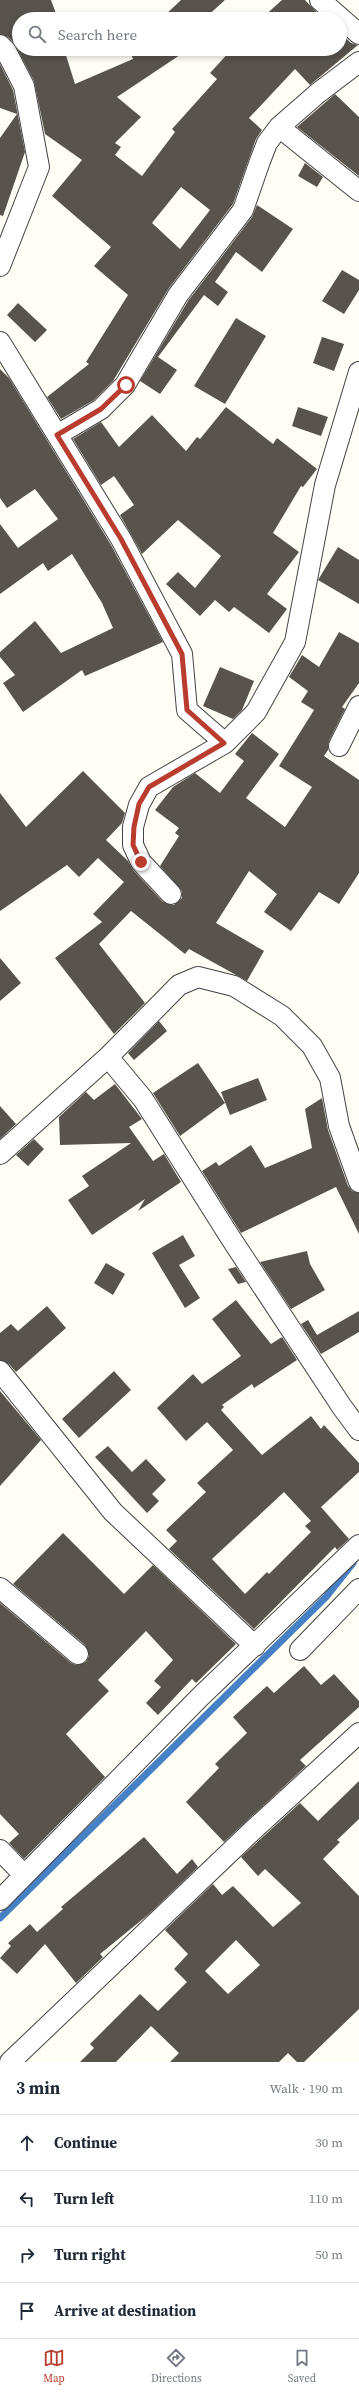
<!DOCTYPE html>
<meta charset="utf-8">
<style>
:root{--surface:#fff;--page:#f2f2f3;--text:#1f2937;--muted:#747a83;--line:#e0e1e3;--accent:#b93c2f}
body{margin:0;font-family:"Source Serif 4",serif;background:var(--page);color:var(--text)}
.stop{position:absolute;width:12px;height:12px;margin:-9px;border:3px solid #b93c2f;border-radius:50%;background:#fff}
.stop.end{background:#b93c2f;border-color:#fff;box-shadow:0 1px 4px #0008}
.list{margin:0;padding:0;list-style:none}
h2{display:flex;justify-content:space-between;align-items:center;height:52px;margin:0;padding:0 16px;font-size:17px}
h2 small{font-size:13px;font-weight:400;color:var(--muted)}
.list li{display:grid;grid-template-columns:26px 1fr auto;gap:12px;align-items:center;box-sizing:border-box;height:56px;padding:0 16px;border-top:1px solid var(--line)}
.list b{display:block;font-size:15px;white-space:nowrap}
.list em{font-size:13px;font-style:normal;color:var(--muted)}
.icon{flex:none;width:22px;height:22px;fill:none;stroke:currentColor;stroke-width:2;stroke-linecap:round;stroke-linejoin:round}
.map{position:relative;flex:none;width:359px;height:2062px;overflow:hidden}
.search{position:absolute;background:var(--surface);box-shadow:0 2px 6px #0003;left:12px;right:12px;top:12px;height:44px;display:flex;align-items:center;gap:10px;box-sizing:border-box;padding:0 14px;border-radius:22px;color:var(--muted);font-size:15px}
.sheet{height:276px;background:var(--surface)}
nav{display:flex;justify-content:space-around;align-items:center;box-sizing:border-box;height:56px;border-top:1px solid var(--line);background:var(--surface);font-size:11px;color:var(--muted)}
nav a{display:grid;justify-items:center;gap:2px}
nav .on{color:var(--accent)}
.map>svg:first-child{display:block}
.lines{fill:none;stroke-linecap:round;stroke-linejoin:round}
.stream{stroke:#4681c6;stroke-width:7}
.building{fill:#58534d;fill-rule:evenodd}
.street-casing{stroke:#434343;stroke-width:22}
.street{stroke:#fff;stroke-width:20}
.route{stroke:#b93c2f;stroke-width:5}
</style>
<div class="map">
<svg width="359" height="2062" viewBox="0 0 359 2062">
<rect width="100%" height="100%" fill="#fefef4"/>
<g class="lines">
<!-- stream -->
<path class="stream" d="M 0,1918 L 326,1597 L 353,1563"/>
</g>
<!-- building -->
<path class="building" d="M 0,0 L 51,0 L 58,19 L 19,19 L 19,49 L 64,49 L 75,84 L 133,59 L 129,49 L 189,49 L 117,97 L 141,117 L 115,143 L 121,147 L 115,155 L 142,176 L 175,132 L 172,129 L 217,79 L 210,73 L 232,49 L 340,49 L 340,33 L 351,43 L 358,45 L 310,85 L 295,69 L 249,118 L 262,130 L 256,139 L 233,204 L 169,288 L 113,381 L 94,400 L 61,419 L 47,397 L 89,364 L 86,362 L 128,295 L 94,266 L 111,247 L 52,196 L 82,160 L 45,134 L 34,81 L 14,43 L 8,37 L 0,34 ZM 181,187 L 210,210 L 180,249 L 152,223 Z
M 181,0 L 225,0 L 204,19 L 161,19 Z
M 282,0 L 305,0 L 323,19 L 261,19 Z
M 0,64 L 13,90 L 25,152 L 3,216 L 0,215 L 0,138 L 17,114 L 0,108 Z
M 335,94 L 359,117 L 359,176 L 297,127 Z
M 305,163 L 323,177 L 317,187 L 298,176 Z
M 257,205 L 293,229 L 262,272 L 236,252 L 215,282 L 228,292 L 218,306 L 204,295 L 158,357 L 177,370 L 160,394 L 140,381 L 188,301 L 252,217 Z
M 342,270 L 359,280 L 359,290 L 344,314 L 322,301 Z
M 18,303 L 47,330 L 35,342 L 7,315 Z
M 236,318 L 266,336 L 225,404 L 194,386 Z
M 322,337 L 344,344 L 334,371 L 313,363 Z
M 0,369 L 9,378 L 111,545 L 163,642 L 85,676 L 82,670 L 23,712 L 3,683 L 15,675 L 0,657 L 0,652 L 35,621 L 61,653 L 113,628 L 102,603 L 72,554 L 48,571 L 43,563 L 0,594 L 0,524 L 18,548 L 58,519 L 35,489 L 7,508 L 0,498 Z
M 226,407 L 273,444 L 277,438 L 317,469 L 303,487 L 301,486 L 273,533 L 299,552 L 267,594 L 287,609 L 269,633 L 234,607 L 229,612 L 215,600 L 200,616 L 166,584 L 178,572 L 195,588 L 221,556 L 178,520 L 142,554 L 120,515 L 134,505 L 114,476 L 101,485 L 73,439 L 101,422 L 119,447 L 152,415 L 186,451 L 197,437 L 200,439 Z
M 298,407 L 328,417 L 321,436 L 292,426 Z
M 338,547 L 359,560 L 359,604 L 318,580 Z
M 339,632 L 359,643 L 359,683 L 342,707 L 345,709 L 329,741 L 328,750 L 324,756 L 359,780 L 359,873 L 339,904 L 319,892 L 291,931 L 264,912 L 277,894 L 249,871 L 216,923 L 264,951 L 247,981 L 189,949 L 185,954 L 131,911 L 99,944 L 145,1003 L 114,1034 L 55,958 L 102,922 L 93,914 L 124,882 L 98,858 L 79,877 L 67,865 L 0,911 L 0,793 L 26,827 L 83,771 L 125,813 L 122,823 L 106,840 L 128,861 L 133,870 L 163,902 L 174,905 L 182,898 L 182,891 L 160,866 L 179,836 L 175,833 L 179,828 L 155,810 L 173,787 L 195,773 L 220,793 L 244,761 L 235,754 L 252,733 L 279,754 L 246,798 L 285,827 L 312,787 L 279,766 L 314,710 L 301,702 L 308,691 L 289,677 L 302,655 L 319,667 Z
M 220,667 L 254,681 L 242,710 L 233,719 L 203,706 Z
M 0,958 L 21,983 L 0,1001 Z
M 159,1021 L 167,1031 L 134,1060 L 128,1053 Z
M 198,1063 L 225,1103 L 180,1136 L 153,1093 Z
M 258,1078 L 267,1100 L 230,1115 L 221,1092 Z
M 115,1084 L 142,1119 L 129,1127 L 153,1161 L 164,1154 L 181,1182 L 138,1211 L 145,1199 L 92,1235 L 68,1200 L 89,1186 L 82,1176 L 131,1143 L 60,1145 L 59,1117 L 86,1092 L 94,1100 Z
M 322,1098 L 328,1130 L 348,1186 L 352,1191 L 359,1193 L 359,1234 L 336,1187 L 241,1233 L 202,1171 L 216,1162 L 219,1166 L 251,1145 L 265,1168 L 312,1148 L 305,1109 Z
M 0,1106 L 16,1124 L 0,1139 Z
M 34,1139 L 44,1149 L 28,1166 L 16,1155 Z
M 183,1235 L 195,1256 L 179,1265 L 200,1298 L 185,1308 L 152,1253 Z
M 307,1251 L 310,1264 L 325,1290 L 291,1309 L 260,1262 Z
M 106,1263 L 125,1274 L 113,1295 L 94,1283 Z
M 236,1267 L 246,1282 L 238,1284 L 228,1269 Z
M 236,1300 L 271,1344 L 282,1337 L 297,1360 L 254,1388 L 252,1384 L 222,1405 L 224,1407 L 221,1410 L 262,1455 L 311,1416 L 321,1429 L 324,1425 L 359,1463 L 359,1472 L 321,1507 L 349,1539 L 337,1550 L 335,1547 L 254,1629 L 169,1549 L 177,1541 L 166,1530 L 206,1492 L 197,1483 L 233,1450 L 207,1422 L 186,1441 L 157,1408 L 193,1374 L 202,1384 L 241,1356 L 212,1319 ZM 284,1492 L 311,1521 L 305,1526 L 311,1532 L 269,1574 L 267,1572 L 245,1594 L 212,1559 Z
M 47,1306 L 66,1328 L 16,1372 L 9,1364 L 0,1360 L 0,1333 L 11,1324 L 18,1331 Z
M 359,1311 L 359,1332 L 321,1354 L 301,1324 L 308,1320 L 317,1335 Z
M 114,1371 L 131,1390 L 79,1438 L 62,1419 Z
M 0,1391 L 41,1440 L 0,1486 Z
M 108,1446 L 132,1472 L 146,1459 L 166,1480 L 152,1494 L 159,1501 L 147,1513 L 95,1457 Z
M 63,1533 L 124,1594 L 153,1565 L 236,1644 L 196,1683 L 192,1679 L 158,1715 L 146,1703 L 161,1687 L 154,1681 L 173,1660 L 146,1631 L 98,1680 L 109,1691 L 66,1734 L 105,1777 L 24,1859 L 9,1843 L 19,1834 L 0,1814 L 0,1603 L 71,1663 L 76,1665 L 86,1662 L 89,1656 L 85,1645 L 13,1584 Z
M 304,1666 L 321,1685 L 334,1674 L 359,1701 L 359,1707 L 300,1760 L 306,1766 L 224,1842 L 186,1802 L 219,1768 L 215,1764 L 247,1733 L 233,1717 L 267,1686 L 274,1693 Z
M 359,1781 L 359,1819 L 337,1840 L 340,1842 L 323,1859 L 359,1896 L 359,2009 L 304,2062 L 297,2062 L 288,2053 L 279,2062 L 170,2062 L 179,2053 L 151,2026 L 116,2062 L 80,2062 L 94,2048 L 90,2044 L 140,1994 L 158,2011 L 187,1982 L 174,1969 L 188,1954 L 165,1930 L 213,1884 L 222,1895 L 233,1886 L 273,1927 L 301,1903 L 265,1869 L 258,1876 L 241,1857 L 300,1803 L 318,1821 ZM 236,1940 L 260,1965 L 228,1994 L 205,1971 Z
M 144,1837 L 177,1874 L 192,1859 L 198,1867 L 149,1914 L 100,1954 L 103,1957 L 76,1983 L 45,1944 L 17,1974 L 0,1958 L 11,1946 L 8,1943 L 30,1924 L 37,1932 L 63,1909 L 61,1907 Z"/>
<g class="lines">
<defs>
<path id="street" d="M 320,0 L 359,34
M 0,45 L 6,51 L 24,86 L 39,167 L 0,266
M 279,127 L 359,191
M 0,342 L 121,539 L 182,654 L 187,710 L 225,743
M 57,435 L 101,409 L 125,385 L 178,295 L 243,210 L 260,161 L 267,143 L 279,127 L 318,93 L 359,62
M 339,746 L 359,706
M 171,894 L 141,862 L 133,845 L 133,827 L 139,805 L 149,787 L 225,743 L 256,712 L 295,642 L 325,485 L 359,372
M 108,1057 L 143,1099 L 230,1237 L 342,1407 L 359,1430
M 0,1154 L 108,1057 L 179,985 L 198,977 L 234,986 L 282,1016 L 312,1046 L 330,1078 L 339,1126 L 359,1182
M 0,1371 L 113,1512 L 255,1646
M 0,1588 L 78,1654
M 300,1650 L 359,1589
M 0,1850 L 24,1875
M 0,1900 L 201,1696 L 359,1545
M 10,2062 L 251,1832 L 359,1733"/>
</defs>
<!-- street casing -->
<use href="#street" class="street-casing"/>
<!-- street -->
<use href="#street" class="street"/>
</g>
<g class="lines">
<!-- route -->
<path class="route" d="M 126,385 L 101,409 L 57,435 L 121,539 L 182,654 L 187,710 L 224,743 L 149,787 L 139,804 L 134,827 L 133,845 L 141,862"/>
</g>
</svg>
<div class="stop" style="left:126px;top:385px"></div>
<div class="stop end" style="left:141px;top:862px"></div>
<div class="search"><svg class="icon" aria-label="search" viewBox="0 0 24 24"><circle cx="10" cy="10" r="6"/><path d="M15 15l6 6"/></svg>Search here</div>
</div>
<section class="sheet">
<h2>3 min<small>Walk · 190 m</small></h2>
<ul class="list">
<li><svg class="icon" aria-label="ahead" viewBox="0 0 24 24"><path d="M12 20V5M6 11l6-6 6 6"/></svg><div><b>Continue</b></div><em>30 m</em></li>
<li><svg class="icon" aria-label="left" viewBox="0 0 24 24"><path d="M17 20v-9H6M10 6l-5 5 5 5"/></svg><div><b>Turn left</b></div><em>110 m</em></li>
<li><svg class="icon" aria-label="right" viewBox="0 0 24 24"><path d="M7 20v-9h11M14 6l5 5-5 5"/></svg><div><b>Turn right</b></div><em>50 m</em></li>
<li><svg class="icon" aria-label="arrive" viewBox="0 0 24 24"><path d="M6 21V4h12l-3 4 3 4H6"/></svg><div><b>Arrive at destination</b></div></li>
</ul>
</section>
<nav>
<a class="on"><svg class="icon" aria-label="map" viewBox="0 0 24 24"><path d="M3 6l6-2 6 2 6-2v14l-6 2-6-2-6 2zM9 4v14M15 6v14"/></svg>Map</a>
<a><svg class="icon" aria-label="directions" viewBox="0 0 24 24"><path d="M12 3l9 9-9 9-9-9zM9 14v-3h6M13 9l2 2-2 2"/></svg>Directions</a>
<a><svg class="icon" aria-label="saved" viewBox="0 0 24 24"><path d="M7 4h10v16l-5-4-5 4z"/></svg>Saved</a>
</nav>
